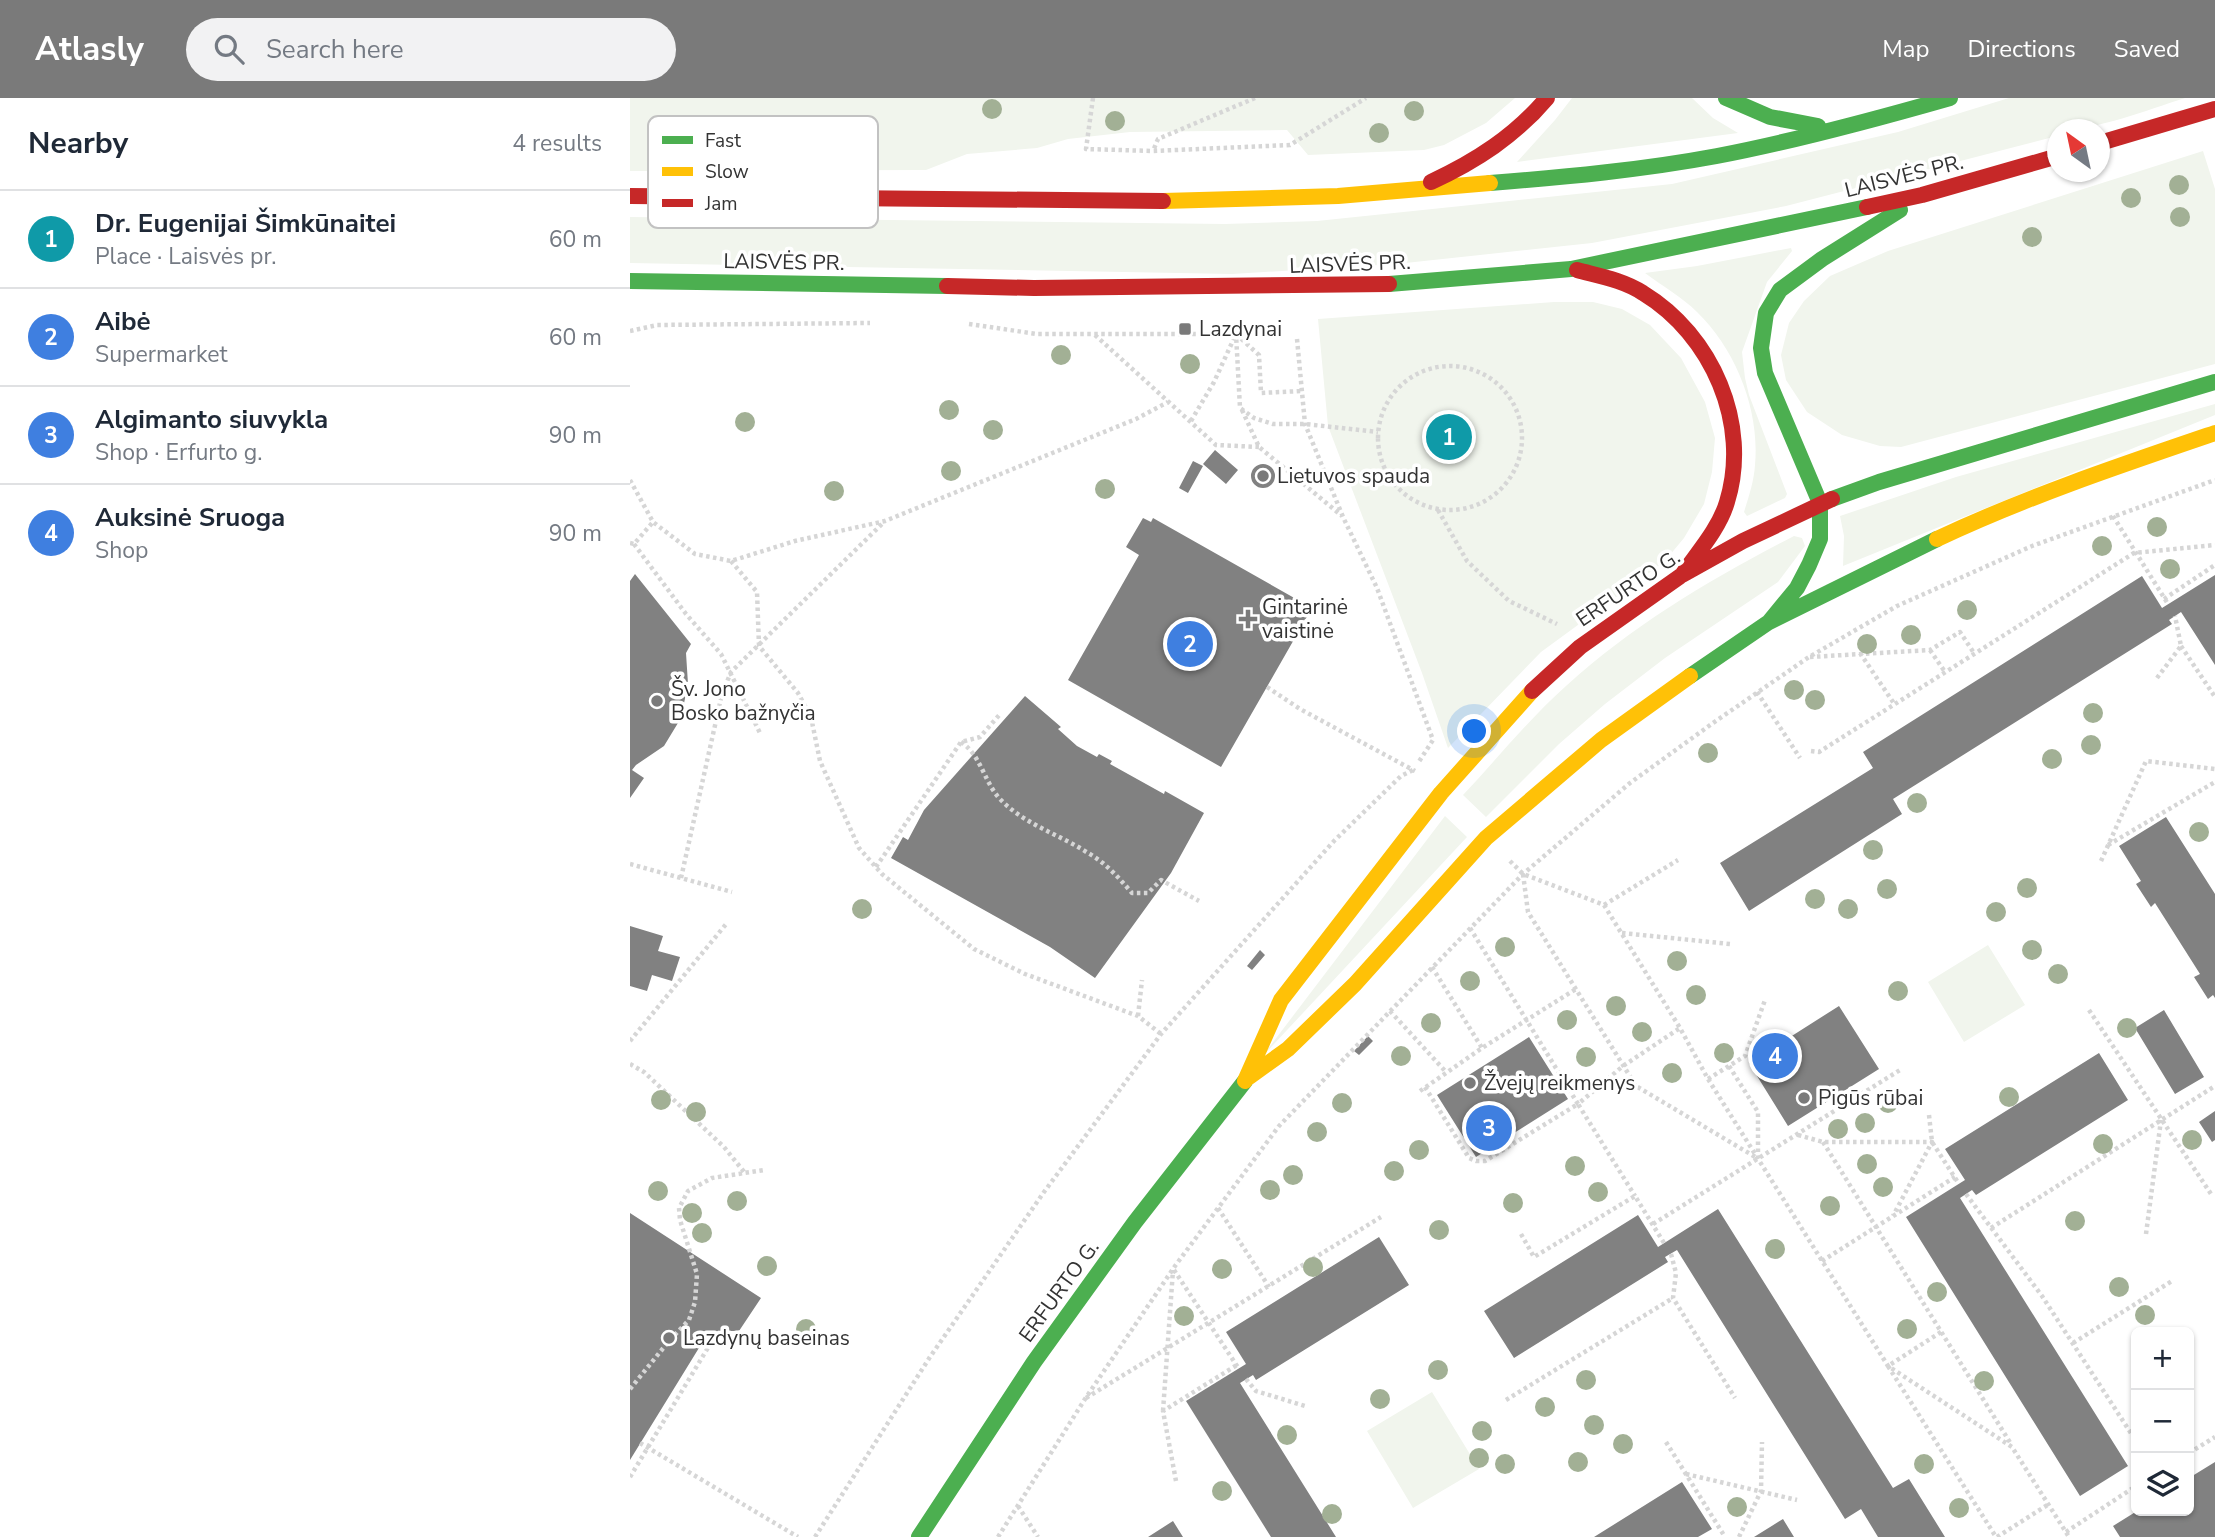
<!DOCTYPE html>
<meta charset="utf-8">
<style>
:root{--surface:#fff;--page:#f2f2f3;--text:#1f2937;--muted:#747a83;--line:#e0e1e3;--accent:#7a7a7a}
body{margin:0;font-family:"Nunito Sans",sans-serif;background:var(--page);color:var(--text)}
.controls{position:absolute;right:21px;bottom:21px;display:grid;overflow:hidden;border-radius:10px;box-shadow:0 2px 5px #0004}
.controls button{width:63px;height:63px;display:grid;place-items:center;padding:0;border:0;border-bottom:2px solid var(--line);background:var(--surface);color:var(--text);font:35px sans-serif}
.compass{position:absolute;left:1417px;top:21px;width:63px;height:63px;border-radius:50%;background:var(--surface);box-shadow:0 2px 5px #0004;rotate:327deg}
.you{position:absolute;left:845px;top:634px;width:24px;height:24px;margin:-18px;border:5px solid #fff;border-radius:50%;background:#1a73e8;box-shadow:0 0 0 10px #1a73e833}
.badge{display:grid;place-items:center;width:46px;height:46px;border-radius:50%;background:var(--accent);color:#fff;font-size:23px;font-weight:700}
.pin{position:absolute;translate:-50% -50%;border:4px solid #fff;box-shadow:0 2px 7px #0006}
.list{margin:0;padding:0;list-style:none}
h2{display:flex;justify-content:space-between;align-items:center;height:91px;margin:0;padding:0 28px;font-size:30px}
h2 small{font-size:23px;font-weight:400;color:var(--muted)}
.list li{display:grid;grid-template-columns:46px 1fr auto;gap:21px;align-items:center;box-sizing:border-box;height:98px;padding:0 28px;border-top:2px solid var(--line)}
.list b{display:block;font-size:26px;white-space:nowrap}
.list p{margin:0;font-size:23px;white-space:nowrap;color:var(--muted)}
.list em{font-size:23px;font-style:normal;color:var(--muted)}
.icon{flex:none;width:38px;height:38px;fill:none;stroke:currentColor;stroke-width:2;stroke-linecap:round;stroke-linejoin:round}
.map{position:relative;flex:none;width:1585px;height:1439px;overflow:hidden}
header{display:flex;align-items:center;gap:42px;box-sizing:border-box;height:98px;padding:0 35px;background:var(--accent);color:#fff}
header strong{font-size:33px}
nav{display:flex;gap:38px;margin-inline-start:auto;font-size:24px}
.search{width:490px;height:63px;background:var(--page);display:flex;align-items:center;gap:18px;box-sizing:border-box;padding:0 24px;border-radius:38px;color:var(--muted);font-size:26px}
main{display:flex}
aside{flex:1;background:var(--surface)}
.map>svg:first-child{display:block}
.green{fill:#f1f5ed}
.building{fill:#818181}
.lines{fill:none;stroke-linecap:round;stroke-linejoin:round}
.path{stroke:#d6d6d6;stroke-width:4.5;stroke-dasharray:3.5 3.5;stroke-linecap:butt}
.fast{stroke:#4caf50;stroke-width:16}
.slow{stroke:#ffc107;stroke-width:16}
.jam{stroke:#c62828;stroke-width:16}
.tree{fill:#a2b095}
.poi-dot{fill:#7a7a7a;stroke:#fff;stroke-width:2.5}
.labels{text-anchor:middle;stroke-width:7;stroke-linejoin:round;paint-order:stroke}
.street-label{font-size:21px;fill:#333;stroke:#fff}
.poi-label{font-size:21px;fill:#333;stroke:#fff;text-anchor:start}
.key{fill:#fff;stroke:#c2c2c2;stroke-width:2}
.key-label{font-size:19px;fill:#333}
</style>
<header>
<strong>Atlasly</strong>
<div class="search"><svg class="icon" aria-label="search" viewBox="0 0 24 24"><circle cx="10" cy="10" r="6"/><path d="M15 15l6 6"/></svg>Search here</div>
<nav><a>Map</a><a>Directions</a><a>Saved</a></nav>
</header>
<main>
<aside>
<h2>Nearby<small>4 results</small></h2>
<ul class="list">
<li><span class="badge" style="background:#0f9aa8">1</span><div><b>Dr. Eugenijai Šimkūnaitei</b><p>Place · Laisvės pr.</p></div><em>60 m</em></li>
<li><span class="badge" style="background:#3f7fe0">2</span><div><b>Aibė</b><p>Supermarket</p></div><em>60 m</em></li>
<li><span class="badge" style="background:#3f7fe0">3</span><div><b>Algimanto siuvykla</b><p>Shop · Erfurto g.</p></div><em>90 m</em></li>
<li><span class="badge" style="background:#3f7fe0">4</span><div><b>Auksinė Sruoga</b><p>Shop</p></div><em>90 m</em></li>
</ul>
</aside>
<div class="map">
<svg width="1585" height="1439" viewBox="0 0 1585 1439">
<rect width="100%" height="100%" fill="#fff"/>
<!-- green -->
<path class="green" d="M 0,0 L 885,0 L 856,25 L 814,47 L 794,52 L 678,57 L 657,32 L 500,34 L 438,41 L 407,50 L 337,56 L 296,72 L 0,73 Z
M 942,0 L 1062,0 L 1083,20 L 1108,35 L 887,64 L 925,22 Z
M 1379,0 L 1555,0 C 1514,13 1471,31 1428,32 L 1427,38 L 1156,108 L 962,145 L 766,166 L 602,176 L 0,165 L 0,119 L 595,126 L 687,123 L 1042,86 L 1268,34 Z
M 1573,53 L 1585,91 L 1585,266 L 1271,349 L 1250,348 L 1212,337 L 1177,314 L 1156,282 L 1151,257 L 1159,225 L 1174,203 L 1200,178 L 1258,153 Z
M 1161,150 L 1162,153 L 1137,184 L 1112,254 L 1115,280 L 1119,297 L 1157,396 L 1155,400 L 1117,418 L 1114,414 C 1119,398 1124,383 1125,367 C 1130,312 1106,252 1067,214 C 1052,199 1032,188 1015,175 L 1067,168 Z
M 924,204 L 963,204 L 992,211 L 1020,227 L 1051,260 L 1075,304 L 1085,340 L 1082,374 L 1074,406 L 1054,440 L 1034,464 L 911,554 L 818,650 L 792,575 L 698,328 L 688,221 Z
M 1585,306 L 1585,317 L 1213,468 L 1214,438 L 1210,418 L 1326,379 Z
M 1164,438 L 1172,440 L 1175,448 L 1148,484 L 1035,560 L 975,606 L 929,646 L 856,719 L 833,697 C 867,661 899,621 936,588 C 1004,526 1083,480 1164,438 Z
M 815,718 L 837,739 L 631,960 Z
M 1358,847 L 1395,907 L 1334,944 L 1298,884 Z
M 802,1294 L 849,1371 L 783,1410 L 737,1333 Z"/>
<!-- building -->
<path class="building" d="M 585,352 L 608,372 L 596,386 L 573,366 Z
M 563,363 L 573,368 L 558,395 L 549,390 Z
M621 378a12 12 0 1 1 24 0a12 12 0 1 1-24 0Z
M 513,420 L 521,424 L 523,420 L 682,510 L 591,669 L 438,582 L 509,457 L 496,449 Z
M 5,476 L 61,546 L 56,555 L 58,586 L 51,620 L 34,648 L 6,667 L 2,672 L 14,680 L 0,700 L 0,483 Z
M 1585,477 L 1585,567 L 1551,514 L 1539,522 L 1542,526 L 1263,701 L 1272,716 L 1119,813 L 1090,765 L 1243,670 L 1233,654 L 1512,478 L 1532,510 Z
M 395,598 L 431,629 L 428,631 L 447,648 L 467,659 L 469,656 L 482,663 L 480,666 L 534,696 L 535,693 L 574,715 L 541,775 L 465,880 L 420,849 L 261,760 L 273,739 L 278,742 L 294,712 Z
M 1536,719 L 1585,796 L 1585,900 L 1583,897 L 1578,901 L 1564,879 L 1570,876 L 1525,805 L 1521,809 L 1506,786 L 1511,783 L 1489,748 Z
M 0,828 L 33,838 L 28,853 L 50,859 L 42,883 L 22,877 L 17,893 L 0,888 Z
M 630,852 L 635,857 L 622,872 L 617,868 Z
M 1209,908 L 1249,971 L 1158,1028 L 1119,965 Z
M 1534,912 L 1574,979 L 1545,996 L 1505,930 Z
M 738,938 L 743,943 L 729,957 L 724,953 Z
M 899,939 L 938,1001 L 846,1059 L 807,997 Z
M 1469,955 L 1498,1002 L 1346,1097 L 1342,1092 L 1330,1100 L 1498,1368 L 1450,1398 L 1276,1119 L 1335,1082 L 1315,1051 Z
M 1585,1013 L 1585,1042 L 1582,1044 L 1569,1024 Z
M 1088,1111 L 1263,1390 L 1279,1381 L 1315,1439 L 1248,1439 L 1231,1411 L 1215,1421 L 1047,1152 L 1035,1159 L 1038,1164 L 884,1260 L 854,1213 L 1008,1117 L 1028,1149 Z
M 0,1115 L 131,1200 L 109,1233 L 94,1233 L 83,1236 L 72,1245 L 0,1362 Z
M 749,1139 L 779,1187 L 626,1282 L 623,1277 L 610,1285 L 706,1439 L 641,1439 L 556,1303 L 616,1266 L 596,1234 Z
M 1585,1364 L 1585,1439 L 1490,1439 L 1483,1428 L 1507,1413 L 1559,1413 L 1559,1380 Z
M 1052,1384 L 1082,1431 L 1068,1439 L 964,1439 Z
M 1153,1421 L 1164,1439 L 1124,1439 Z
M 543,1423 L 553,1439 L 518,1439 Z"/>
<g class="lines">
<!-- path -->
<path class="path" d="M 463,0 L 456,51 L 523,53
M 625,0 L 528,41 L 523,53 L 660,47 L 736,0
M 339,226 L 407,236 L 606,236 L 610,310 L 624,320 L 643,326 L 675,326 L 748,334
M 0,233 L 27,227 L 240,225
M 465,237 L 586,347 L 629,349
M 667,241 L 675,326 L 713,419 L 747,490 L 803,642 L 788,665
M748 340a72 72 0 1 1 144 0a72 72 0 1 1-144 0Z
M 612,312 L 629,349 L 712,418
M 561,323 L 584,284 L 606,236 L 629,257 L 631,295 L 671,293
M 0,382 L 23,424 L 65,456 L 101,463 L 165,443 L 255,423 L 506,321 L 538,304
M 808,412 L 837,463 L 879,503 L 927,526
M 1483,418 L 1538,506
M 0,445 L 4,446 L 23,424
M 4,446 L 56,516 L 91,556 L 130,635
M 101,463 L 127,494 L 129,548 L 168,595 L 181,619 L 190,663 L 229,750 L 252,776 L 344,851 L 395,876 L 508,918 L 531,936
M 1534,501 L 1585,467
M 1551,548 L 1585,599
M 1300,552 L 1315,574
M 1230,555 L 1265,607
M 1180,559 L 1300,552 L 1330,534 L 1344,555
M 1527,580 L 1551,548 L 1545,518
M 637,589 L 670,611 L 785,673
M 1127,594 L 1170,660
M 331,644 C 351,657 354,684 370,701 C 395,727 429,736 458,755 C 476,765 489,780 502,795 L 518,795 L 531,782 L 569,803
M 1181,653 L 1189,654 L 1504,455 L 1585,447
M 1478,747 L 1585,684
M 880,763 L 893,776 L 974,807 L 1050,930 L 1078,981 L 1258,1268 L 1382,1349 L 1439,1439
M 1471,763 L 1516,663 L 1585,671
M 0,766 L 102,794
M 246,769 L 331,644 L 350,639 L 371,615
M 893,776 L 898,814 L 1006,988 L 1127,1060
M 51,780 L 92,596 L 101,574 L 255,423
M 974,807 L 1048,762
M 840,830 L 948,1006 L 993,968 L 1050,930
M 992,835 L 1100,846
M 802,869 L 852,950
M 1459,912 L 1581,1096
M 760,913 L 816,974
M 508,918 L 512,882
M 0,943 L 97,825
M 0,966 L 14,974 L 94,1049 L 115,1075
M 1099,968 L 1128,1014 L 1128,1060
M 1078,981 L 1115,958 L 1135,902
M 795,989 L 839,1060 L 846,1063 L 855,1063 L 948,1006 L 1005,1098
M 790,993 L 852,950 L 946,891
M 1299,1017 L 1302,1044 L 1329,1086
M 1168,1037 L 1193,1044 L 1302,1044 L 1263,1118
M 1193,1044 L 1381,1346
M 1336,1096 L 1412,1198 L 1506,1343
M 588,1110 L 639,1189
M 1023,1126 L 1270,972
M 1361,1130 L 1585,988
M 891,1136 L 904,1159 L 1005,1098 L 1034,1145
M 1516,1136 L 1531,1022
M 1041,1156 L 1046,1175 L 1043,1200 L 1105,1300
M 1192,1163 L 1325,1079
M 544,1172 L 609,1271
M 1311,1234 L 1258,1268 L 1366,1439
M 1443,1245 L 1542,1183
M 616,1281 L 626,1293 L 675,1308
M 0,1291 L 39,1243 L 59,1222 L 65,1204 L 67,1176 L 50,1122 L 49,1110 L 58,1093 L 82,1080 L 134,1072
M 456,1300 L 751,1119
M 876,1302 L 1043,1200
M 533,1313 L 543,1172
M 1036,1344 L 1095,1439
M 10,1345 L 168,1439
M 1559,1355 L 1585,1339
M 1056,1376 L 1167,1402
M 0,1379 L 79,1248 L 93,1238 L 104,1235
M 546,1383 L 533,1313 L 607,1267
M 388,1408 L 408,1439
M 1436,1434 L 1506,1388
M 185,1439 L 300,1259 L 414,1094 L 531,936 L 704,743 L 771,678 L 783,672
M 368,1439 L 455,1301 L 545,1168 L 649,1028 L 893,776 L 1000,685 L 1083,625 L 1179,559 L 1267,508 L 1402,448 L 1585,382
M 1109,1439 L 1131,1393 L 1132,1344
M 1367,1439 L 1419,1406"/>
<!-- fast -->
<path class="fast" d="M 1096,0 L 1140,19 L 1188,28
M 860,85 C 936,79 1012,72 1087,58 C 1166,43 1243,22 1320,0
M 0,183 L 317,188
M 759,186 L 941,171 L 1237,109
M 1202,401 L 1249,384 L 1585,284
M 1139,524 L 1167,490 L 1179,467 L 1190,441 L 1190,405 L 1135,275 L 1131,250 L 1136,215 L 1150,192 L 1192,161 L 1270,112
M 1060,578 L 1139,524 L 1307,441
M 289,1439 L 404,1264 L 505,1124 L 615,983"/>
<!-- slow -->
<path class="slow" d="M 533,103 L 708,98 L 860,85
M 1307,441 C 1396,399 1491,367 1585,335
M 619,979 L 658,951 L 725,886 L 856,740 L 971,642 L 1060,578
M 615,983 L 651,902 L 811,695 L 902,593"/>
<!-- jam -->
<path class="jam" d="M 1470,45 L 1585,11
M 801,84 C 846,63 885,38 917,0
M 0,98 L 533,103
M 1237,109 L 1292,97 L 1428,58
M 947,172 C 969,178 993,182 1013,195 C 1082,237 1121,326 1097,404 C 1089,431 1068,454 1052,477
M 317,188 L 404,190 L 759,186
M 902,593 L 950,549 L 1052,477 L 1113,443 L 1202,401"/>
</g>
<!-- trees -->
<g class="tree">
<circle cx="362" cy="11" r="10"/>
<circle cx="784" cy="13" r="10"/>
<circle cx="485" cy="23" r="10"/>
<circle cx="749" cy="35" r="10"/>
<circle cx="1549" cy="87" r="10"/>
<circle cx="1501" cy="100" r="10"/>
<circle cx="1550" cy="119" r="10"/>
<circle cx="1402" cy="139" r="10"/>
<circle cx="431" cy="257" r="10"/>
<circle cx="560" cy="266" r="10"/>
<circle cx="319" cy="312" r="10"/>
<circle cx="115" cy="324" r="10"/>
<circle cx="363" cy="332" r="10"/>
<circle cx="321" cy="373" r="10"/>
<circle cx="475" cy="391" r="10"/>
<circle cx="204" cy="393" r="10"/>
<circle cx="1527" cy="429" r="10"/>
<circle cx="1472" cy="448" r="10"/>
<circle cx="1540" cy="471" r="10"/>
<circle cx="1337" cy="512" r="10"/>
<circle cx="1281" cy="537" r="10"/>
<circle cx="1237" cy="546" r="10"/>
<circle cx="1164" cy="592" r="10"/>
<circle cx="1185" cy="602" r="10"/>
<circle cx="1463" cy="615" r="10"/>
<circle cx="1461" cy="647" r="10"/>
<circle cx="1078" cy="655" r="10"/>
<circle cx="1422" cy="661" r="10"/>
<circle cx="1287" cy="705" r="10"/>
<circle cx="1569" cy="734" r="10"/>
<circle cx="1243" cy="752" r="10"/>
<circle cx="1397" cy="790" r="10"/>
<circle cx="1257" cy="791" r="10"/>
<circle cx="1185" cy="801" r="10"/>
<circle cx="232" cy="811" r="10"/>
<circle cx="1218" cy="811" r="10"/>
<circle cx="1366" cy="814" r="10"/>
<circle cx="875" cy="849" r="10"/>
<circle cx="1402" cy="852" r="10"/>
<circle cx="1047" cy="863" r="10"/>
<circle cx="1428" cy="876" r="10"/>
<circle cx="840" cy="883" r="10"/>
<circle cx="1268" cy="893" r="10"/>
<circle cx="1066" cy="897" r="10"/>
<circle cx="986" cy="908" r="10"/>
<circle cx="937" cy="922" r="10"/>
<circle cx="801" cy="925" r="10"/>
<circle cx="1497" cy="930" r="10"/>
<circle cx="1012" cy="934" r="10"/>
<circle cx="1094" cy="955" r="10"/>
<circle cx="771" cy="958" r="10"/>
<circle cx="956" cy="959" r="10"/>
<circle cx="1042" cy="975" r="10"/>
<circle cx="1379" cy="999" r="10"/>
<circle cx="31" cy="1002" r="10"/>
<circle cx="712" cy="1005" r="10"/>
<circle cx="1258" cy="1005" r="10"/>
<circle cx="66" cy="1014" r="10"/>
<circle cx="1235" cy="1025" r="10"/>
<circle cx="1208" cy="1031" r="10"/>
<circle cx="687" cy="1034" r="10"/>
<circle cx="1562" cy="1042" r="10"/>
<circle cx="1473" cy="1046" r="10"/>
<circle cx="789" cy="1052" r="10"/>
<circle cx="1237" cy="1066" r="10"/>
<circle cx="945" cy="1068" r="10"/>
<circle cx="764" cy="1073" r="10"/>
<circle cx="663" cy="1077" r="10"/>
<circle cx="1253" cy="1089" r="10"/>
<circle cx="640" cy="1092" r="10"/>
<circle cx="28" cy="1093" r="10"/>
<circle cx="968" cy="1094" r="10"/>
<circle cx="107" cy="1103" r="10"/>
<circle cx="883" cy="1105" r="10"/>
<circle cx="1200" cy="1108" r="10"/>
<circle cx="62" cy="1115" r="10"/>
<circle cx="1445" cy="1123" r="10"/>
<circle cx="809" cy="1132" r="10"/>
<circle cx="72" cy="1135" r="10"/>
<circle cx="1145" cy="1151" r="10"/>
<circle cx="137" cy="1168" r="10"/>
<circle cx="683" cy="1169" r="10"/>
<circle cx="592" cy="1171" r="10"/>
<circle cx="1489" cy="1189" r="10"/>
<circle cx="1307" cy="1194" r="10"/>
<circle cx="1515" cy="1217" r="10"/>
<circle cx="554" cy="1218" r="10"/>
<circle cx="176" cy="1231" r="10"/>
<circle cx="1277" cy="1231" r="10"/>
<circle cx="808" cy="1272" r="10"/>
<circle cx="956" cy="1282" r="10"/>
<circle cx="1354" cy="1283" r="10"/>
<circle cx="750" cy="1301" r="10"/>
<circle cx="915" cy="1309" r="10"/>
<circle cx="964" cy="1327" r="10"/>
<circle cx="852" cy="1333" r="10"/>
<circle cx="657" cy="1337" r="10"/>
<circle cx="993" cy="1346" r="10"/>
<circle cx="849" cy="1360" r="10"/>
<circle cx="948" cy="1364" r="10"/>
<circle cx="875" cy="1366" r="10"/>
<circle cx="1294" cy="1366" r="10"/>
<circle cx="592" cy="1393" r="10"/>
<circle cx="1107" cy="1409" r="10"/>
<circle cx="1329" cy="1410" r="10"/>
<circle cx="702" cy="1416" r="10"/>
</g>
<!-- markers -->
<g class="poi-dot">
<rect x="548" y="224" width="14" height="14" rx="3.5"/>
<circle cx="633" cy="378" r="7"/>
<path d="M614.5 510.5h7v7h7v7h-7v7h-7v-7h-7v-7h7z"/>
<circle cx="27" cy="603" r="7"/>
<circle cx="840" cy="985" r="7"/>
<circle cx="1174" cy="1000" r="7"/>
<circle cx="39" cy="1240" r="7"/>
</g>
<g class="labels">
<!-- street labels -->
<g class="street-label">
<text transform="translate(1274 78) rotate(-14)" y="7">LAISVĖS PR.</text>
<text transform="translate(154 164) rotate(1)" y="7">LAISVĖS PR.</text>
<text transform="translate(720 166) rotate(-2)" y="7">LAISVĖS PR.</text>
<text transform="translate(998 490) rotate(-34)" y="7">ERFURTO G.</text>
<text transform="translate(429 1193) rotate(-54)" y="7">ERFURTO G.</text>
</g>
<!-- poi labels -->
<g class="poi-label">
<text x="569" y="238">Lazdynai</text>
<text x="647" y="385">Lietuvos spauda</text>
<text x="632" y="516">Gintarinė<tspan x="632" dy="24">vaistinė</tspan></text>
<text x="41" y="598">Šv. Jono<tspan x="41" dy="24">Bosko bažnyčia</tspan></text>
<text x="854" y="992">Žvejų reikmenys</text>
<text x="1188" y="1007">Pigūs rūbai</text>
<text x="53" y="1247">Lazdynų baseinas</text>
</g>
</g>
<!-- legend -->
<rect x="18" y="18" width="230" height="112" rx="10" class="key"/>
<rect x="32" y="38" width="31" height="8" fill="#4caf50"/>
<rect x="32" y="69" width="31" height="9" fill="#ffc107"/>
<rect x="32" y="101" width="31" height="8" fill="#c62828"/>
<g class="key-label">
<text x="75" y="49">Fast</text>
<text x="75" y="80">Slow</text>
<text x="75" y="112">Jam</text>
</g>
</svg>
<div class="controls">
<button>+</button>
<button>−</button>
<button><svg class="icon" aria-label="layers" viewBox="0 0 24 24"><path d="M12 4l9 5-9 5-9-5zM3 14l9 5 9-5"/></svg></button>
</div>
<svg class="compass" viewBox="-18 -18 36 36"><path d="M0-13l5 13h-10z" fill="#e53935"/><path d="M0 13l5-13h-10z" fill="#747a83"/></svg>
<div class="you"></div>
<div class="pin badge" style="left:819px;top:339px;background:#0f9aa8">1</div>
<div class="pin badge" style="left:560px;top:546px;background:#3f7fe0">2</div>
<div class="pin badge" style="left:859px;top:1030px;background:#3f7fe0">3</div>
<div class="pin badge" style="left:1145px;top:958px;background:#3f7fe0">4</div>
</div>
</main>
